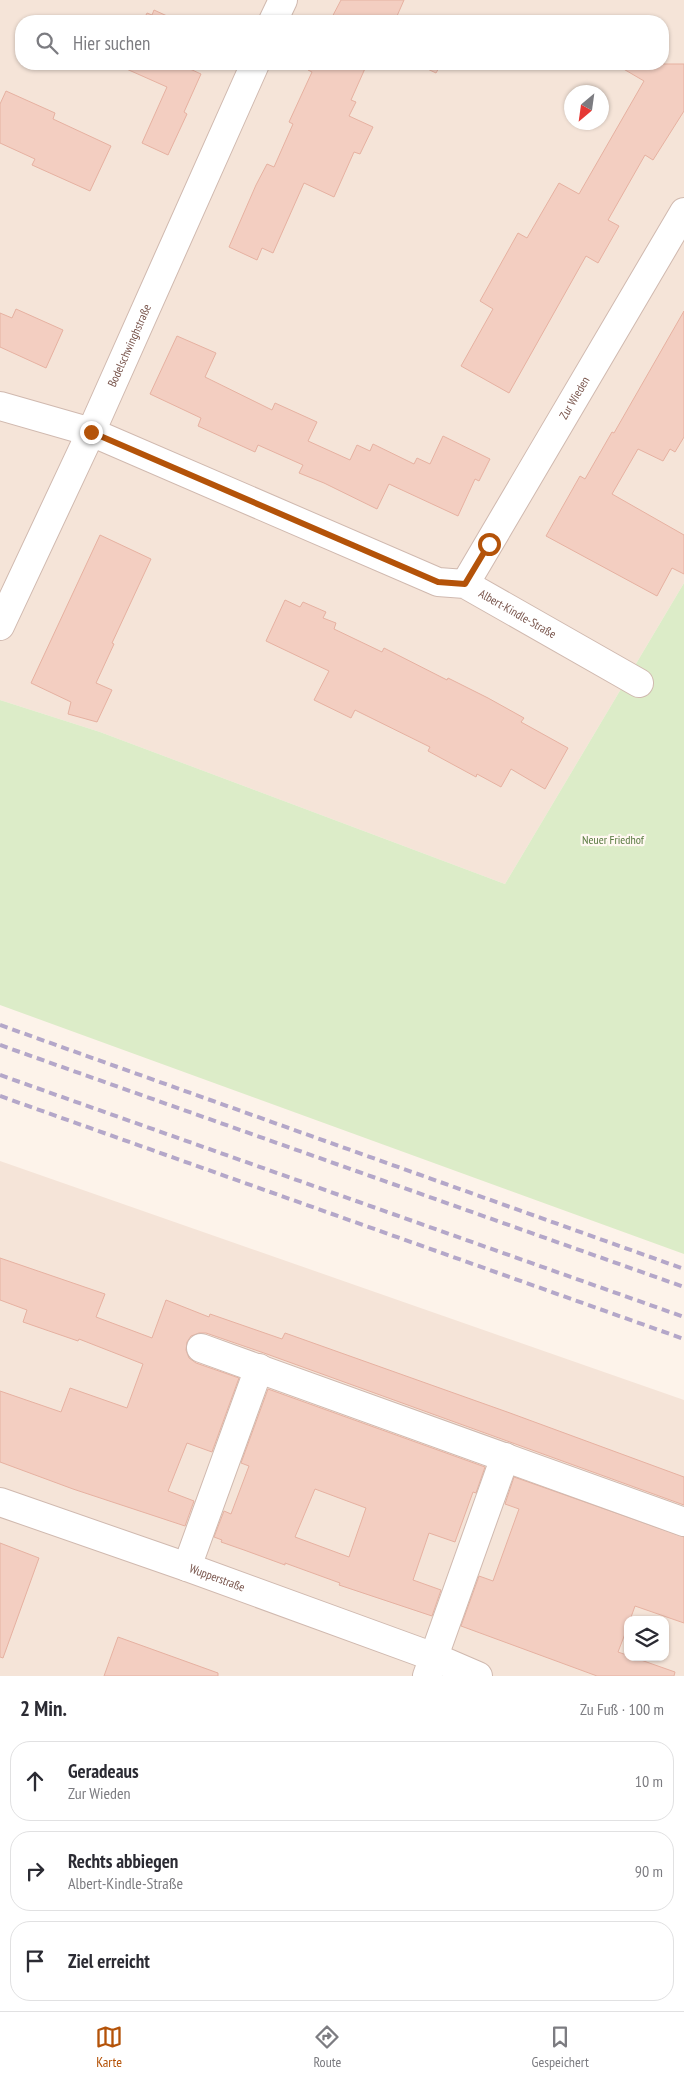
<!DOCTYPE html>
<html lang="de">
<meta charset="utf-8">
<style>
:root{--surface:#fff;--page:#f2f2f3;--text:#2b2b33;--muted:#7c7c81;--line:#e1e1e2;--accent:#b45309}
body{margin:0;font-family:"PT Sans Narrow",sans-serif;background:var(--page);color:var(--text)}
.controls{position:absolute;right:15px;bottom:15px;display:grid;overflow:hidden;border-radius:10px;box-shadow:0 1px 4px #0004}
.controls button{width:45px;height:45px;display:grid;place-items:center;padding:0;border:0;border-bottom:1px solid var(--line);background:var(--surface);color:var(--text);font:25px sans-serif}
.compass{position:absolute;left:564px;top:85px;width:45px;height:45px;border-radius:50%;background:var(--surface);box-shadow:0 1px 4px #0004;rotate:209deg}
.stop{position:absolute;width:15px;height:15px;margin:-11px;border:4px solid #b45309;border-radius:50%;background:#fff}
.stop.end{background:#b45309;border-color:#fff;box-shadow:0 1px 5px #0008}
.list{margin:0;padding:0;list-style:none}
h2{display:flex;justify-content:space-between;align-items:center;height:65px;margin:0;padding:0 20px;font-size:21px}
h2 small{font-size:16px;font-weight:400;color:var(--muted)}
.list li{display:grid;grid-template-columns:32px 1fr auto;gap:15px;align-items:center;box-sizing:border-box;height:80px;margin:0 10px 10px;padding:0 10px;border:1px solid var(--line);border-radius:20px}
.list b{display:block;font-size:19px;white-space:nowrap}
.list p{margin:0;font-size:16px;white-space:nowrap;color:var(--muted)}
.list em{font-size:16px;font-style:normal;color:var(--muted)}
.icon{flex:none;width:28px;height:28px;fill:none;stroke:currentColor;stroke-width:2;stroke-linecap:round;stroke-linejoin:round}
.map{position:relative;flex:none;width:684px;height:1676px;overflow:hidden}
.search{position:absolute;background:var(--surface);box-shadow:0 1px 4px #0004;left:15px;right:15px;top:15px;height:55px;display:flex;align-items:center;gap:12px;box-sizing:border-box;padding:0 18px;border-radius:20px;color:var(--muted);font-size:19px}
.sheet{height:335px;background:var(--surface)}
nav{display:flex;justify-content:space-around;align-items:center;box-sizing:border-box;height:70px;border-top:1px solid var(--line);background:var(--surface);font-size:14px;color:var(--muted)}
nav a{display:grid;justify-items:center;gap:2px}
nav .on{color:var(--accent)}
.map>svg:first-child{display:block}
.residential{fill:#f5e4d8;fill-rule:evenodd}
.green{fill:#dcecc8}
.building{fill:#f3cec1;stroke:#e6b1a1;fill-rule:evenodd}
.lines{fill:none;stroke-linecap:round;stroke-linejoin:round}
.minor-casing{stroke:#d0b9af;stroke-width:30}
.minor{stroke:#fff;stroke-width:28}
.rail{stroke:#b4a7c9;stroke-width:4;stroke-dasharray:8 5;stroke-linecap:butt}
.route{stroke:#b45309;stroke-width:6}
.labels{text-anchor:middle;stroke-width:4.5;stroke-linejoin:round;paint-order:stroke}
.street-label{font-size:12px;fill:#79554c;stroke:#fff8f1}
.park-label{font-size:12px;fill:#597a41;stroke:#fff8f1}
</style>
<div class="map">
<svg width="684" height="1676" viewBox="0 0 684 1676">
<rect width="100%" height="100%" fill="#fdf3ea"/>
<!-- residential -->
<path class="residential" d="M 0,0 L 684,0 L 684,583 L 505,884 L 100,732 L 0,700 ZM 21,21 L 663,21 L 663,64 L 21,64 ZM 572,92 L 602,92 L 602,122 L 572,122 Z
M 0,1161 L 684,1400 L 684,1676 L 0,1676 ZM 628,1620 L 665,1620 L 665,1657 L 628,1657 Z"/>
<!-- green -->
<path class="green" d="M 684,583 L 684,1254 L 0,1005 L 0,700 L 100,732 L 505,884 Z"/>
<!-- building -->
<path class="building" d="M 341,0 L 404,0 L 397,16 L 408,21 L 330,21 Z
M 154,10 L 178,21 L 143,21 L 147,13 L 152,15 Z
M 124,64 L 179,64 L 201,74 L 184,112 L 187,114 L 168,155 L 142,143 L 167,87 L 122,67 Z
M 311,64 L 367,64 L 351,100 L 356,102 L 349,116 L 373,127 L 360,154 L 354,152 L 334,197 L 304,183 L 273,253 L 262,248 L 257,260 L 229,247 L 256,185 L 267,164 L 274,167 L 293,124 L 289,122 L 312,72 L 308,70 Z
M 417,64 L 441,64 L 436,73 Z
M 615,64 L 684,64 L 684,111 L 653,160 L 645,155 L 608,220 L 619,226 L 598,263 L 586,256 L 509,393 L 461,366 L 493,309 L 480,301 L 518,233 L 527,238 L 559,183 L 579,194 L 644,81 Z
M 6,91 L 55,113 L 53,119 L 111,146 L 90,191 L 32,165 L 35,159 L 0,143 L 0,104 Z
M 16,309 L 63,330 L 46,368 L 0,347 L 0,313 L 12,318 Z
M 684,311 L 684,437 L 675,452 L 670,449 L 663,461 L 638,449 L 612,494 L 684,535 L 684,574 L 672,568 L 657,596 L 546,536 L 580,476 L 585,479 L 612,432 L 614,433 Z
M 177,336 L 216,353 L 205,377 L 272,410 L 275,403 L 317,422 L 308,441 L 350,460 L 357,445 L 370,451 L 373,444 L 414,464 L 417,458 L 430,464 L 443,436 L 490,459 L 479,481 L 475,479 L 458,516 L 389,484 L 377,509 L 324,483 L 299,473 L 303,465 L 258,445 L 255,452 L 198,426 L 201,418 L 150,394 Z
M 100,535 L 151,559 L 112,643 L 114,644 L 96,683 L 112,690 L 97,722 L 68,714 L 71,702 L 31,683 Z
M 285,600 L 300,607 L 303,602 L 326,612 L 323,618 L 336,623 L 334,629 L 382,652 L 384,648 L 447,680 L 448,678 L 488,698 L 524,718 L 521,722 L 568,748 L 545,789 L 511,769 L 501,787 L 477,774 L 476,777 L 428,751 L 430,747 L 355,710 L 351,718 L 314,700 L 329,671 L 266,641 Z
M 0,1258 L 105,1294 L 96,1317 L 152,1338 L 166,1300 L 209,1317 L 210,1314 L 282,1339 L 285,1333 L 510,1413 L 684,1477 L 684,1505 L 264,1353 L 206,1333 L 199,1333 L 191,1336 L 187,1342 L 186,1350 L 189,1358 L 196,1363 L 239,1378 L 212,1452 L 187,1443 L 168,1491 L 194,1501 L 185,1526 L 73,1489 L 0,1462 L 0,1391 L 61,1412 L 70,1388 L 127,1408 L 143,1364 L 79,1339 L 78,1341 L 23,1322 L 27,1310 L 0,1300 Z
M 268,1389 L 485,1467 L 476,1493 L 473,1492 L 455,1542 L 429,1533 L 413,1580 L 441,1590 L 432,1616 L 339,1585 L 340,1583 L 285,1563 L 285,1565 L 244,1550 L 221,1542 L 222,1540 L 214,1537 L 224,1511 L 231,1514 L 249,1466 L 241,1463 ZM 315,1489 L 366,1508 L 349,1557 L 295,1537 Z
M 514,1477 L 684,1537 L 684,1623 L 635,1606 L 630,1620 L 628,1620 L 628,1626 L 618,1652 L 675,1672 L 674,1676 L 597,1676 L 461,1626 L 479,1576 L 493,1581 L 519,1509 L 505,1504 Z
M 0,1543 L 39,1558 L 3,1658 L 0,1657 Z
M 118,1637 L 218,1673 L 218,1676 L 104,1676 Z"/>
<g class="lines">
<defs>
<g id="minor">
<path d="M 273,21 L 283,0"/>
<path id="s1" d="M 0,406 L 91,432 L 438,582 L 465,584 L 639,683"/>
<path id="s2" d="M 465,584 L 684,212"/>
<path id="s3" d="M 0,626 L 91,432 L 255,64"/>
<path d="M 201,1348 L 684,1522"/>
<path id="s4" d="M 0,1502 L 187,1567 L 434,1657 L 478,1676"/>
<path d="M 187,1567 L 259,1368"/>
<path d="M 427,1676 L 505,1457"/>
</g>
</defs>
<!-- minor casing -->
<use href="#minor" class="minor-casing"/>
<!-- minor -->
<use href="#minor" class="minor"/>
<!-- rail -->
<path class="rail" d="M 0,1025 L 684,1269
M 0,1045 L 684,1287
M 0,1075 L 684,1317
M 0,1096 L 684,1339"/>
</g>
<g class="lines">
<!-- route -->
<path class="route" d="M 91,432 L 438,582 L 465,584 L 489,544"/>
</g>
<g class="labels">
<!-- street labels -->
<g class="street-label">
<text dy="4" stroke="none"><textPath href="#s3" startOffset="309">Bodelschwinghstraße</textPath></text>
<text dy="4" stroke="none"><textPath href="#s2" startOffset="216">Zur Wieden</textPath></text>
<text dy="4" stroke="none"><textPath href="#s1" startOffset="560">Albert-Kindle-Straße</textPath></text>
<text dy="4" stroke="none"><textPath href="#s4" startOffset="230">Wupperstraße</textPath></text>
</g>
<!-- park labels -->
<g class="park-label">
<text x="613" y="844">Neuer Friedhof</text>
</g>
</g>
</svg>
<div class="controls">
<button><svg class="icon" aria-label="layers" viewBox="0 0 24 24"><path d="M12 4l9 5-9 5-9-5zM3 14l9 5 9-5"/></svg></button>
</div>
<svg class="compass" viewBox="-18 -18 36 36"><path d="M0-13l5 13h-10z" fill="#e53935"/><path d="M0 13l5-13h-10z" fill="#7c7c81"/></svg>
<div class="stop" style="left:489px;top:544px"></div>
<div class="stop end" style="left:91px;top:432px"></div>
<div class="search"><svg class="icon" aria-label="search" viewBox="0 0 24 24"><circle cx="10" cy="10" r="6"/><path d="M15 15l6 6"/></svg>Hier suchen</div>
</div>
<section class="sheet">
<h2>2 Min.<small>Zu Fuß · 100 m</small></h2>
<ul class="list">
<li><svg class="icon" aria-label="ahead" viewBox="0 0 24 24"><path d="M12 20V5M6 11l6-6 6 6"/></svg><div><b>Geradeaus</b><p>Zur Wieden</p></div><em>10 m</em></li>
<li><svg class="icon" aria-label="right" viewBox="0 0 24 24"><path d="M7 20v-9h11M14 6l5 5-5 5"/></svg><div><b>Rechts abbiegen</b><p>Albert-Kindle-Straße</p></div><em>90 m</em></li>
<li><svg class="icon" aria-label="arrive" viewBox="0 0 24 24"><path d="M6 21V4h12l-3 4 3 4H6"/></svg><div><b>Ziel erreicht</b></div></li>
</ul>
</section>
<nav>
<a class="on"><svg class="icon" aria-label="map" viewBox="0 0 24 24"><path d="M3 6l6-2 6 2 6-2v14l-6 2-6-2-6 2zM9 4v14M15 6v14"/></svg>Karte</a>
<a><svg class="icon" aria-label="directions" viewBox="0 0 24 24"><path d="M12 3l9 9-9 9-9-9zM9 14v-3h6M13 9l2 2-2 2"/></svg>Route</a>
<a><svg class="icon" aria-label="saved" viewBox="0 0 24 24"><path d="M7 4h10v16l-5-4-5 4z"/></svg>Gespeichert</a>
</nav>
